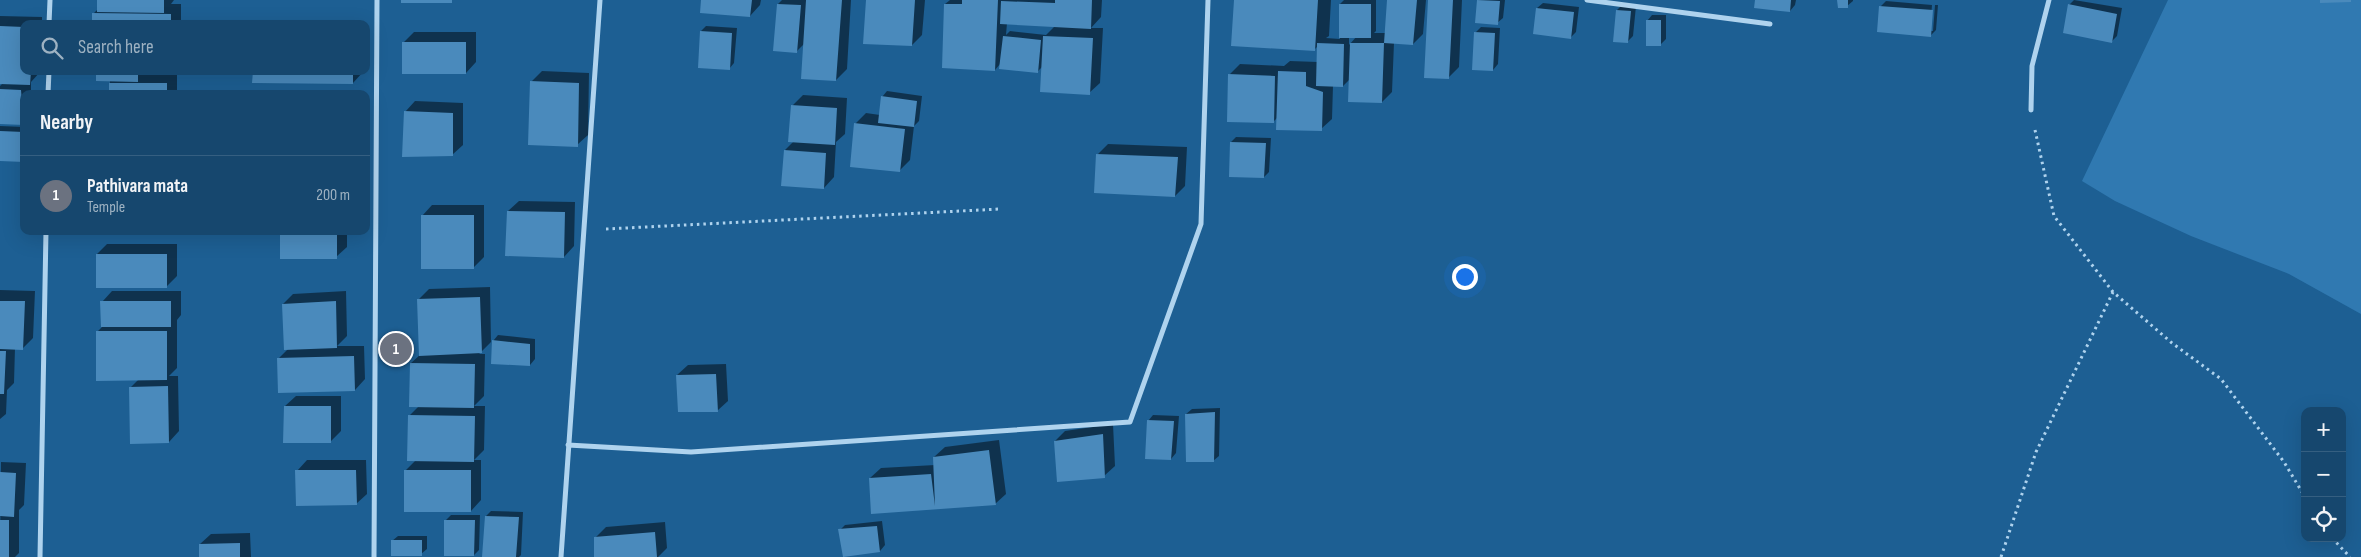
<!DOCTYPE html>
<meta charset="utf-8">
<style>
:root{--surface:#16476e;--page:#235176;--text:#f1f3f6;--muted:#9eb2c2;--line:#355f81;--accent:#eead8d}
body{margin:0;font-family:"Sofia Sans Condensed",sans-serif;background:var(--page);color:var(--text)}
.controls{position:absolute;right:15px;bottom:15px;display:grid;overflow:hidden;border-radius:10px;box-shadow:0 5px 20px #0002}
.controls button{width:45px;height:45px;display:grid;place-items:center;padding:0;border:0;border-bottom:1px solid var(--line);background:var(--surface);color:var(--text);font:25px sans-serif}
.you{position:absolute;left:1464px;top:276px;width:18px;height:18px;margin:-12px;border:4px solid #fff;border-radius:50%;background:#1a73e8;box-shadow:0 0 0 8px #1a73e833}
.badge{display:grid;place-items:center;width:32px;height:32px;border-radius:50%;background:var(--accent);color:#fff;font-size:16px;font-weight:700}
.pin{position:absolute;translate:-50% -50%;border:2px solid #fff;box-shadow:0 1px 5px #0006}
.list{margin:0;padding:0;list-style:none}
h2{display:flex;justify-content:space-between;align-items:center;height:65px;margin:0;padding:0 20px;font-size:21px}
h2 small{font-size:16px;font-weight:400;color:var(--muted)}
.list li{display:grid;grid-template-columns:32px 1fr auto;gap:15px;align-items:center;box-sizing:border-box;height:80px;padding:0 20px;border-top:1px solid var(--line)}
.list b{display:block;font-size:19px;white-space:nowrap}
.list p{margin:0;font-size:16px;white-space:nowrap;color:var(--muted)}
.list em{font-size:16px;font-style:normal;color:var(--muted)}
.icon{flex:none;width:28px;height:28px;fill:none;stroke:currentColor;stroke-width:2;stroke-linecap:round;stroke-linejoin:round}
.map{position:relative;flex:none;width:2361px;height:557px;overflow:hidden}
.search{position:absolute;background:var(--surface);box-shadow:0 5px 20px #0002;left:20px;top:20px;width:350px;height:55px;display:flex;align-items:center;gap:12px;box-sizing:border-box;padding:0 18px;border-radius:10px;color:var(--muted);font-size:19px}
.panel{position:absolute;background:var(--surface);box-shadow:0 5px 20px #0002;left:20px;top:90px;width:350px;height:145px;border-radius:10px}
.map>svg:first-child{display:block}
.green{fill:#3079b1}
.shadow{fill:#0007;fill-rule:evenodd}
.building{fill:#4a8abc}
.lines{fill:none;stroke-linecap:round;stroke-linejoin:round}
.path{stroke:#afd3ee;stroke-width:3;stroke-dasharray:2.5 4;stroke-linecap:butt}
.minor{stroke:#afd3ee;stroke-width:5}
</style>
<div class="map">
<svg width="2361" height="557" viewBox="0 0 2361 557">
<rect width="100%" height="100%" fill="#1d5f93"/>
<!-- green -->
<path class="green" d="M 2168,0 L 2361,0 L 2361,314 L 2289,274 L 2191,236 L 2115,201 L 2082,181 Z"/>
<!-- shadow -->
<path class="shadow" d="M 99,0 L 174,0 L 171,4 L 181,4 L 181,24 L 93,24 L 93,14 L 99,8 Z
M 702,0 L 761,0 L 760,5 L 750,16 Z
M 782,0 L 851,0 L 847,69 L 836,80 L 804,44 L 796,52 L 778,4 Z
M 867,0 L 925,0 L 922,35 L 912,45 Z
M 950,0 L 1102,0 L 1101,17 L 1091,28 L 1103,28 L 1100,83 L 1089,93 L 1043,66 L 1037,72 L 1001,63 L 995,70 L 945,4 ZM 1007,23 L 1055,26 L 1046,35 L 1010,31 L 1006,35 Z
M 1235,0 L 1331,0 L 1329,36 L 1326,38 L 1340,39 L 1340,4 L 1344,0 L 1376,0 L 1376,31 L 1374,33 L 1386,33 L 1388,0 L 1426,0 L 1423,34 L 1413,44 L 1394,43 L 1392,92 L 1382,102 L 1350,79 L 1343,86 L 1333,86 L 1332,119 L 1321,129 L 1278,117 L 1273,122 L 1229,75 L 1240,64 L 1284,66 L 1290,61 L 1318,62 L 1318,46 L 1314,50 ZM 1349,36 L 1357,36 L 1349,45 Z
M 1429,0 L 1462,0 L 1459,67 L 1448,78 Z
M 1478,0 L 1505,0 L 1503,18 L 1497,23 L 1477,22 Z
M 1756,0 L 1796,0 L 1795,5 L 1790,11 Z
M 1838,0 L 1853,0 L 1853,1 L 1847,6 Z
M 2074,0 L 2122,8 L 2117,36 L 2112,41 L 2069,5 Z
M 1886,1 L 1932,5 L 1930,31 L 1933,31 L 1935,5 L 1938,5 L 1936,30 L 1931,35 L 1880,7 Z
M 1543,3 L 1579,7 L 1576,32 L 1571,37 L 1537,8 Z
M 1622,5 L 1636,6 L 1633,36 L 1627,42 L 1617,10 Z
M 1652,15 L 1666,15 L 1666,39 L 1660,45 L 1647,21 Z
M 0,16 L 42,17 L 42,24 L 24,24 L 24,71 L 41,71 L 31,82 L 31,94 L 24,94 L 24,124 L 0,123 L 0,86 L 3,83 L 0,83 Z
M 706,26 L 737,28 L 734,63 L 729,69 L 701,31 Z
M 1481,27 L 1500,28 L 1498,64 L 1493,70 L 1475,33 Z
M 414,32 L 476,32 L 476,62 L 466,73 L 403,43 Z
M 98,71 L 177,73 L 177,94 L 110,94 L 110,80 Z
M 254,71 L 363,71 L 363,72 L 353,83 Z
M 542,71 L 589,73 L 588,135 L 577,145 L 531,82 Z
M 887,91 L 922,96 L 919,121 L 914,126 L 910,160 L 900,170 L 855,124 L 866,113 L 880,115 L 882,97 Z
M 803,95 L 847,98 L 845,134 L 836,142 L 834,177 L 824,188 L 785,150 L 794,141 L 792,106 Z
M 415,101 L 463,103 L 463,145 L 452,155 L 405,112 Z
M 0,126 L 24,127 L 24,161 L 0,160 Z
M 1236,137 L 1271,138 L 1269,172 L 1264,177 L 1231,142 Z
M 1108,144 L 1187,147 L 1185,186 L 1175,196 L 1097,155 Z
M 519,201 L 575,202 L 574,246 L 564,257 L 508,211 Z
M 432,205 L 484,205 L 484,257 L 473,268 L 422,216 Z
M 282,231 L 347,231 L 347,247 L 336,257 Z
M 107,244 L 177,244 L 177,276 L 167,286 L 97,254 Z
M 490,287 L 491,342 L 479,354 L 485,354 L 484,396 L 474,406 L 485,406 L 484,450 L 474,460 L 481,460 L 481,500 L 471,511 L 405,471 L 416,460 L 409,416 L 419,406 L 411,363 L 421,354 L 418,300 L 429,289 Z
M 0,290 L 35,291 L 33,338 L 23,348 L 15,348 L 14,383 L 7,390 L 6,414 L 0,419 Z
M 112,291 L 181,291 L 181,315 L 177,320 L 177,368 L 169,376 L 178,376 L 179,431 L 169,442 L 130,388 L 139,379 L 97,332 L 102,327 L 102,302 Z
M 346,291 L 347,336 L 337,346 L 364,346 L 365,379 L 355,390 L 279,358 L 289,348 L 283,304 L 293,294 Z
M 498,335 L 535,339 L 535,359 L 530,365 L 493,341 Z
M 726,364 L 728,401 L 717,411 L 677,375 L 688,365 Z
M 296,396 L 341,396 L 341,431 L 330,442 L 285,406 Z
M 1220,408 L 1219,456 L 1213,461 L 1186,414 L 1192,409 Z
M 1153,415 L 1179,416 L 1176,453 L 1171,459 L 1148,421 Z
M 1113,424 L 1115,466 L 1104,476 L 1055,441 L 1065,431 Z
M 999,440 L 1006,494 L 995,504 L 872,513 L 870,478 L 881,468 L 935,465 L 934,457 L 945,447 Z
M 307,460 L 366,460 L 367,494 L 356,504 L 297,471 Z
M 1,462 L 26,463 L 24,505 L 19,510 L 19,553 L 15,557 L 0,557 Z
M 491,511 L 523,512 L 521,555 L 519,557 L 484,557 L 486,516 Z
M 451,515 L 480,515 L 479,550 L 474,555 L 446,520 Z
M 882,521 L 885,545 L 880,551 L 840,530 L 845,525 Z
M 665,522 L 667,548 L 658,557 L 595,557 L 595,538 L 606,527 Z
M 250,533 L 251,557 L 200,557 L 200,544 L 211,534 Z
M 398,536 L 427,536 L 427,549 L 421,554 L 392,541 Z"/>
<!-- building -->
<path class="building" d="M 97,0 L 164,0 L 164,13 L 97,12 Z
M 401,0 L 452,0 L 452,3 L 401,3 Z
M 701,0 L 752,0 L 750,17 L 700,13 Z
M 806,0 L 842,0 L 836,81 L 801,79 Z
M 866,0 L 915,0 L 912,46 L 863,44 Z
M 962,0 L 998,0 L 995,71 L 942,68 L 944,4 L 962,4 Z
M 1055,0 L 1092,0 L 1091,29 L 1000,24 L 1001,1 L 1055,3 Z
M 1234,0 L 1318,0 L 1315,51 L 1231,46 Z
M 1387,0 L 1417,0 L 1413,45 L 1384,43 Z
M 1428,0 L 1453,0 L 1449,79 L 1424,78 Z
M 1477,0 L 1500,1 L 1498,25 L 1475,23 Z
M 1755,0 L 1791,0 L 1790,12 L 1754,8 Z
M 1837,0 L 1848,0 L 1848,8 L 1838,8 Z
M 2320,0 L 2351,0 L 2351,2 L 2320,3 Z
M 777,4 L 801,5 L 797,53 L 773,51 Z
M 1339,4 L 1371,4 L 1371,38 L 1339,38 Z
M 2068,4 L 2117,14 L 2112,43 L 2063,33 Z
M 1879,6 L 1933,10 L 1931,37 L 1877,32 Z
M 1536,8 L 1574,12 L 1571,39 L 1533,34 Z
M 1616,10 L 1631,11 L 1628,43 L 1613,42 Z
M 92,13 L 171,14 L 171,24 L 92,24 Z
M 1646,20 L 1661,20 L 1661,46 L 1646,46 Z
M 0,26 L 24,27 L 24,71 L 31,71 L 30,85 L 0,84 Z
M 700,31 L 732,33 L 730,70 L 698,68 Z
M 1474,32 L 1495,33 L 1493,71 L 1472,70 Z
M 1003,36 L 1041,40 L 1038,73 L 999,69 Z
M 1043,36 L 1093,38 L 1090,95 L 1040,92 Z
M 402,42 L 466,42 L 466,74 L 402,74 Z
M 1317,43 L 1344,44 L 1343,87 L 1316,86 Z
M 1350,43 L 1384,43 L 1382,103 L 1348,102 Z
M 96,71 L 138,71 L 138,82 L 96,81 Z
M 253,71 L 353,71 L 353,84 L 252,83 Z
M 1278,71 L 1306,72 L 1306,86 L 1323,92 L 1322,131 L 1276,130 Z
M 1228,74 L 1275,76 L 1274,123 L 1227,122 Z
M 530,81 L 579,83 L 578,147 L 528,145 Z
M 109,83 L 167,83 L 167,94 L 109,94 Z
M 0,89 L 21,90 L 24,125 L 0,124 Z
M 881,96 L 917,101 L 914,127 L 878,123 Z
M 791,105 L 837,108 L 835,145 L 788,142 Z
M 404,111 L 453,113 L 453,156 L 402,157 Z
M 854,123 L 905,129 L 900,172 L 850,167 Z
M 0,131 L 24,132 L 24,162 L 0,161 Z
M 1230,142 L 1266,143 L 1264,178 L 1229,177 Z
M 784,150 L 826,153 L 824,189 L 781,186 Z
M 1096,154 L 1178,157 L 1175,197 L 1094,193 Z
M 507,211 L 565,212 L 564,258 L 505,256 Z
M 421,215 L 474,215 L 474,269 L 421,269 Z
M 280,231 L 337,231 L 337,259 L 280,259 Z
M 96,254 L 167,254 L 167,288 L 96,288 Z
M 480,297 L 482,353 L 419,356 L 417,299 Z
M 0,301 L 25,301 L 23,350 L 0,349 Z
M 100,301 L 171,301 L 171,327 L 101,327 Z
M 336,301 L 337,348 L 284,350 L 282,304 Z
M 96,331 L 167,331 L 167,380 L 96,381 Z
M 492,340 L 530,344 L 530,366 L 491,364 Z
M 0,351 L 6,351 L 4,394 L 0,394 Z
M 354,356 L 355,391 L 278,393 L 277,358 Z
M 410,363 L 475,364 L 474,408 L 409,407 Z
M 716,374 L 718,412 L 678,412 L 676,375 Z
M 168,386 L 169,443 L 130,444 L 129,387 Z
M 284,406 L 331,406 L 331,443 L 283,443 Z
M 1215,412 L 1214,462 L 1186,462 L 1185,414 Z
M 408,415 L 475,416 L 474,462 L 407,461 Z
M 1147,420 L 1174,421 L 1171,460 L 1145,459 Z
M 1103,434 L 1105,478 L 1057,482 L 1054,441 Z
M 989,450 L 996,505 L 871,514 L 869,478 L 931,474 L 935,506 L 933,457 Z
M 295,470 L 356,470 L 357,505 L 296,506 Z
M 404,470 L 471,470 L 471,512 L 404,512 Z
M 0,472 L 16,473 L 14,517 L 0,516 Z
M 485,516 L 519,517 L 516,557 L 482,557 Z
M 0,520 L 9,520 L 9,557 L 0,557 Z
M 444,520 L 475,520 L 474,556 L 444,556 Z
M 877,526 L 880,552 L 843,557 L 838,529 Z
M 655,532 L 657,557 L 594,557 L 594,537 Z
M 391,540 L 422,540 L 422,556 L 391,556 Z
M 240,543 L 240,557 L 199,557 L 199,544 Z"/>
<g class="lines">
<!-- path -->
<path class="path" d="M 2035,130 L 2054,216 L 2113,292 L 2172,343 L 2221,379 L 2284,462 L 2305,497
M 606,229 L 1000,209
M 2332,538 L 2350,557
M 2001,557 L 2036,452 L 2113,292"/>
<!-- minor -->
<path class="minor" d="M 1587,0 L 1770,24
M 49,24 L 50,0
M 48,94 L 49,71
M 2031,110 L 2032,66 L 2049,0
M 568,445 L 691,452 L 1130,422 L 1201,224 L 1208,0
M 40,557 L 46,231
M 374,557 L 377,0
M 561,557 L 600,0"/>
</g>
</svg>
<div class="controls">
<button>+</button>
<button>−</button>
<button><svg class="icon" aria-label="locate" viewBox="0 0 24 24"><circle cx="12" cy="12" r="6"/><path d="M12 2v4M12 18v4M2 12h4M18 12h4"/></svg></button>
</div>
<div class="you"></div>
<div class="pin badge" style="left:396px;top:349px;background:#6b7280">1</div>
<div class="search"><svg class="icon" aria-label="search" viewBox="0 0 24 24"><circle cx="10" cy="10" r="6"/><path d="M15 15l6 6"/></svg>Search here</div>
<section class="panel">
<h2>Nearby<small></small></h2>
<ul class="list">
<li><span class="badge" style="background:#6b7280">1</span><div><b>Pathivara mata</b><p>Temple</p></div><em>200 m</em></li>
</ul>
</section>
</div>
